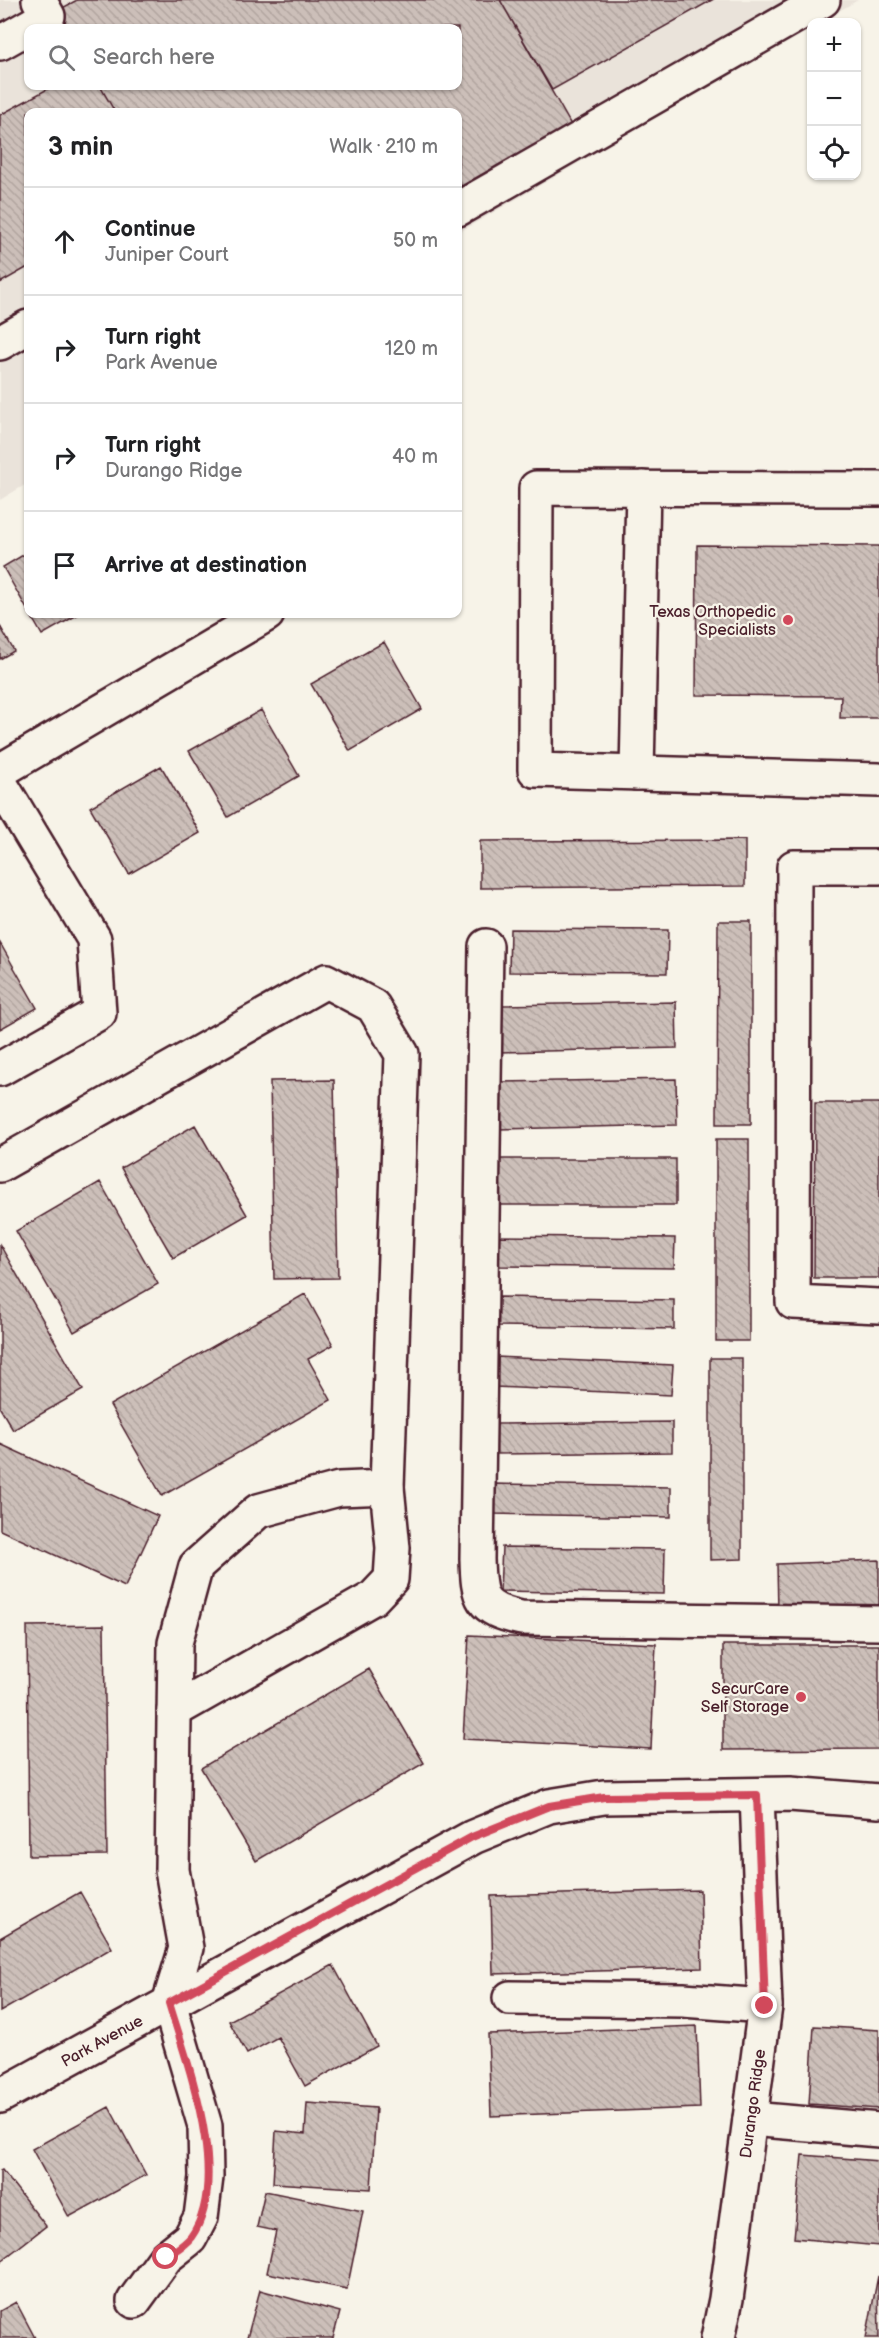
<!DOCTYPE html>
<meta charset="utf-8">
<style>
:root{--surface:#fff;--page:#f2f2f2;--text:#202124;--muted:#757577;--line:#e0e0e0}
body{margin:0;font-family:"Balsamiq Sans",sans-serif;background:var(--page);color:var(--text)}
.controls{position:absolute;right:18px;top:18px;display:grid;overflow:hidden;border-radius:12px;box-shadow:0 2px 4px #0004}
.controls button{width:54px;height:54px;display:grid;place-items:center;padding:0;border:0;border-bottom:2px solid var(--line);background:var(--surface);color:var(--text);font:30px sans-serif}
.stop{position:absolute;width:18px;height:18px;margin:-14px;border:4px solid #d1495b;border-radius:50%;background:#fff}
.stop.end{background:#d1495b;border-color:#fff;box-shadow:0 2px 6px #0008}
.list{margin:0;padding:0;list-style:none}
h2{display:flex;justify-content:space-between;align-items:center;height:78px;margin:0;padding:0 24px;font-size:26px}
h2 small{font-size:20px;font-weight:400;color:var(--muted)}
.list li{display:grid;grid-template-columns:39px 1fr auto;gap:18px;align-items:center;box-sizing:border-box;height:108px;padding:0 24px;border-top:2px solid var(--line)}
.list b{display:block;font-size:22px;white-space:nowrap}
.list p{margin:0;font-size:20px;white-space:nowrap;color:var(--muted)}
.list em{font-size:20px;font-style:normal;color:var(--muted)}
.icon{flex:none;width:33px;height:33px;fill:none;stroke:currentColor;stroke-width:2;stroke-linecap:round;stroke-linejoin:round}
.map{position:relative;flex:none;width:879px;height:2338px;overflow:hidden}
.search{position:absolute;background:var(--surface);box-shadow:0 2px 4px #0004;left:24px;top:24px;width:438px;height:66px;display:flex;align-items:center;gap:15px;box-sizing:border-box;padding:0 21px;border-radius:12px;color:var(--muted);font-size:22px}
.panel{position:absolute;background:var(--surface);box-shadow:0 2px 4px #0004;left:24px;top:108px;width:438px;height:510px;border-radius:12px}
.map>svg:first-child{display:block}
.built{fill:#eae3da;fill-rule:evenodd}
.building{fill:url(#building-back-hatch);stroke:#4a1f2b;stroke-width:1.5}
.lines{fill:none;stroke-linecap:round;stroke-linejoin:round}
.minor-casing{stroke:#4a1f2b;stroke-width:38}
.minor{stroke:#f7f3e8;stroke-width:33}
.route{stroke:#d1495b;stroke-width:8}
.poi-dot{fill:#d1495b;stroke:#f7f3e8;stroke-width:2}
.labels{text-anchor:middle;stroke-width:4.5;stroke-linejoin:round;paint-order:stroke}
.poi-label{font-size:16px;fill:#4a1f2b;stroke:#f7f3e8;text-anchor:end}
.street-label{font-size:16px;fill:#4a1f2b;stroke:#f7f3e8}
</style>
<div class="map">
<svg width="879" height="2338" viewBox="0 0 879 2338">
<defs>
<pattern id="building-back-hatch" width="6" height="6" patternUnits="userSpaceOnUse" patternTransform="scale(1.5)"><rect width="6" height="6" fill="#ccbfb9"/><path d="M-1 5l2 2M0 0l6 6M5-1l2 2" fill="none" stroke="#b1a49f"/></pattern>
</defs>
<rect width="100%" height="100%" fill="#f7f3e8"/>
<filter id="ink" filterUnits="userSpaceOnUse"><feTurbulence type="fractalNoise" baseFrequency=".0167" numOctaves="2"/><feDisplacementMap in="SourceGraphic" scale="12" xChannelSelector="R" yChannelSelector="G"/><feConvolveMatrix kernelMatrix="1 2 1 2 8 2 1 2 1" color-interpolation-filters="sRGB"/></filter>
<g filter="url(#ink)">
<!-- built -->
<path class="built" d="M 0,0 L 858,0 L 820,22 L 812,22 L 811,27 L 458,233 L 458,112 L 28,112 L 28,483 L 0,500 ZM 28,28 L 458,28 L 458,86 L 28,86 Z"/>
<!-- building -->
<path class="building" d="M 77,0 L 500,0 L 571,125 L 462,187 L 458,180 L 458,112 L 115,112 L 100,86 L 458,86 L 458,28 L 67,28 L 57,11 Z
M 500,0 L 712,0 L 552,90 Z
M 53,86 L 100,86 L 115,112 L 28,112 L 28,267 L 0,283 L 0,115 Z
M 697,545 L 879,546 L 879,718 L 840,718 L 841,696 L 696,695 Z
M 28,552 L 28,611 L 3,567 Z
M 30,614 L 79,614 L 42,635 Z
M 0,626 L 14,651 L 0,659 Z
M 384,642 L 422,709 L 350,751 L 311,684 Z
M 261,710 L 299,776 L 228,817 L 189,751 Z
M 161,766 L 200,833 L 129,874 L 90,807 Z
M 745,840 L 745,886 L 480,888 L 480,841 Z
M 718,921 L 751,921 L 751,1124 L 717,1124 Z
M 510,929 L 668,930 L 667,973 L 509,972 Z
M 0,943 L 37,1008 L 0,1029 Z
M 676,1002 L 677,1048 L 500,1052 L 500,1005 Z
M 676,1079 L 677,1125 L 499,1129 L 498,1082 Z
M 334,1080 L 338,1278 L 274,1279 L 270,1081 Z
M 815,1103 L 879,1103 L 879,1278 L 814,1278 Z
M 195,1125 L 247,1215 L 173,1258 L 121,1168 Z
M 716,1139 L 749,1139 L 749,1341 L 716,1341 Z
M 498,1159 L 676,1159 L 676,1205 L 498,1205 Z
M 100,1182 L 158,1284 L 74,1332 L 16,1231 Z
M 497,1236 L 675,1238 L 674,1268 L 497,1266 Z
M 0,1245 L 83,1390 L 13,1430 L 0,1408 Z
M 305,1294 L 333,1345 L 308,1359 L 331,1400 L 162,1496 L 110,1405 Z
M 496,1297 L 674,1300 L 674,1329 L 496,1326 Z
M 497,1357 L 673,1365 L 671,1395 L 495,1387 Z
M 710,1358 L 742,1358 L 742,1559 L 710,1560 Z
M 672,1422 L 672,1452 L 494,1454 L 494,1424 Z
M 0,1444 L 158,1516 L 125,1587 L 0,1530 Z
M 494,1484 L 671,1487 L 671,1517 L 493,1514 Z
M 502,1547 L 665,1549 L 664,1594 L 500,1591 Z
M 879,1560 L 879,1607 L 778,1610 L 777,1564 Z
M 104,1625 L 107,1855 L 29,1856 L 27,1626 Z
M 469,1635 L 656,1644 L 651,1749 L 463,1739 Z
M 723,1645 L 879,1645 L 879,1749 L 723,1750 Z
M 369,1669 L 424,1763 L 256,1861 L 201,1768 Z
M 700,1890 L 702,1968 L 493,1974 L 491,1896 Z
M 80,1892 L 112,1948 L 0,2012 L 0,1938 Z
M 333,1965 L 377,2046 L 305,2086 L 278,2037 L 247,2054 L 229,2021 Z
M 697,2026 L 700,2108 L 491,2116 L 488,2034 Z
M 814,2026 L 879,2030 L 879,2109 L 809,2104 Z
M 307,2103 L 376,2108 L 371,2189 L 273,2183 L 276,2131 L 305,2134 Z
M 109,2107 L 146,2175 L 69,2217 L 32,2149 Z
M 802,2155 L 879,2161 L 879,2246 L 794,2238 Z
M 2,2170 L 46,2226 L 0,2262 L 0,2171 Z
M 265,2191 L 363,2211 L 347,2289 L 267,2273 L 276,2231 L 257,2227 Z
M 878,2276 L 879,2338 L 866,2338 Z
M 260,2290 L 340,2312 L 333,2338 L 247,2338 Z
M 16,2302 L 35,2338 L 0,2338 L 0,2311 Z"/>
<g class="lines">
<defs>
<g id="minor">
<path d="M 0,43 L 48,16 L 39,0"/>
<path d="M 458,209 L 823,0"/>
<path d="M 0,343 L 28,327"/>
<path d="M 879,489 L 536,488 L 535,770 L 879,780"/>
<path d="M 0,771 L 267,614"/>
<path d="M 637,773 L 643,488"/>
<path d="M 0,783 L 94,939 L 99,1013 L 0,1069"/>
<path d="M 879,867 L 794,867 L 793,1302 L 879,1306"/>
<path d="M 486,946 L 477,1559 C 478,1599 480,1609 521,1618 L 879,1623"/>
<path d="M 0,1165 L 326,981 L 373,1006 L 402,1054 L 387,1487 L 339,1489 L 258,1511 L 196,1566 L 175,1643 L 172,1870 L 186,1948 L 169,2003 L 205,2126 L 206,2177 L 201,2217 L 190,2238 L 166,2257 L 134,2301"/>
<path d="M 174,1711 L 373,1598 L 391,1579 L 393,1548 L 387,1487"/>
<path d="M 510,1998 L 683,2000 L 765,2006"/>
<path id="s1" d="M 0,2096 L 473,1837 L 549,1806 L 604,1797 L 790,1794 L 879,1801"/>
<path d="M 750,2119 L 879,2130"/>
<path id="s2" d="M 718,2338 L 726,2299 L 765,2006 L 757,1795"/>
</g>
</defs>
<!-- minor casing -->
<use href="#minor" class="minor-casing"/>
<!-- minor -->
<use href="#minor" class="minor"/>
</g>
</g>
<g class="lines" filter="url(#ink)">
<!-- route -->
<path class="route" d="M 166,2257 C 174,2251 185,2245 191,2237 C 232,2180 187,2063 169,2003 L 472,1837 L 549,1806 L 604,1797 L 757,1795 L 765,2006"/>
</g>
<!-- markers -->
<g class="poi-dot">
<circle cx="788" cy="620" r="6"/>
<circle cx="801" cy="1697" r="6"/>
</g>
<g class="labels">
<!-- poi labels -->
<g class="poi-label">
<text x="776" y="617">Texas Orthopedic<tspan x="776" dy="18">Specialists</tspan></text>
<text x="789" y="1694">SecurCare<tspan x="789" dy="18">Self Storage</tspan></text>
</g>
<!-- street labels -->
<g class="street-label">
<text dy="6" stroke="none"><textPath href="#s1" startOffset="116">Park Avenue</textPath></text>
<text dy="6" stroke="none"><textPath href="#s2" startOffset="237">Durango Ridge</textPath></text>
</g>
</g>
</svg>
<div class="controls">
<button>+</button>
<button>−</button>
<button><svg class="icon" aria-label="locate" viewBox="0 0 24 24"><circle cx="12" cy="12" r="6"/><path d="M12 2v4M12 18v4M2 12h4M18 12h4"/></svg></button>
</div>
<div class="stop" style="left:166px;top:2257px"></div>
<div class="stop end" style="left:765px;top:2006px"></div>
<div class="search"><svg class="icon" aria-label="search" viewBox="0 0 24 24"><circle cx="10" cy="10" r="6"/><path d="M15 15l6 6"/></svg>Search here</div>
<section class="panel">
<h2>3 min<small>Walk · 210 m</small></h2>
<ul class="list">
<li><svg class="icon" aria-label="ahead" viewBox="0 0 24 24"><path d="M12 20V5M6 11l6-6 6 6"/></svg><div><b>Continue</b><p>Juniper Court</p></div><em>50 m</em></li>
<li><svg class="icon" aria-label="right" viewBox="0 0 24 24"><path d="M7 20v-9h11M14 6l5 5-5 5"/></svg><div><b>Turn right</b><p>Park Avenue</p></div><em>120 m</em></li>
<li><svg class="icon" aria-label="right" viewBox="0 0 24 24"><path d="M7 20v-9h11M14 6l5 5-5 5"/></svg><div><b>Turn right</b><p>Durango Ridge</p></div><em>40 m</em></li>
<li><svg class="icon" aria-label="arrive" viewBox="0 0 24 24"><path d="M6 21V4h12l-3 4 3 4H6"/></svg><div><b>Arrive at destination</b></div></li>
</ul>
</section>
</div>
